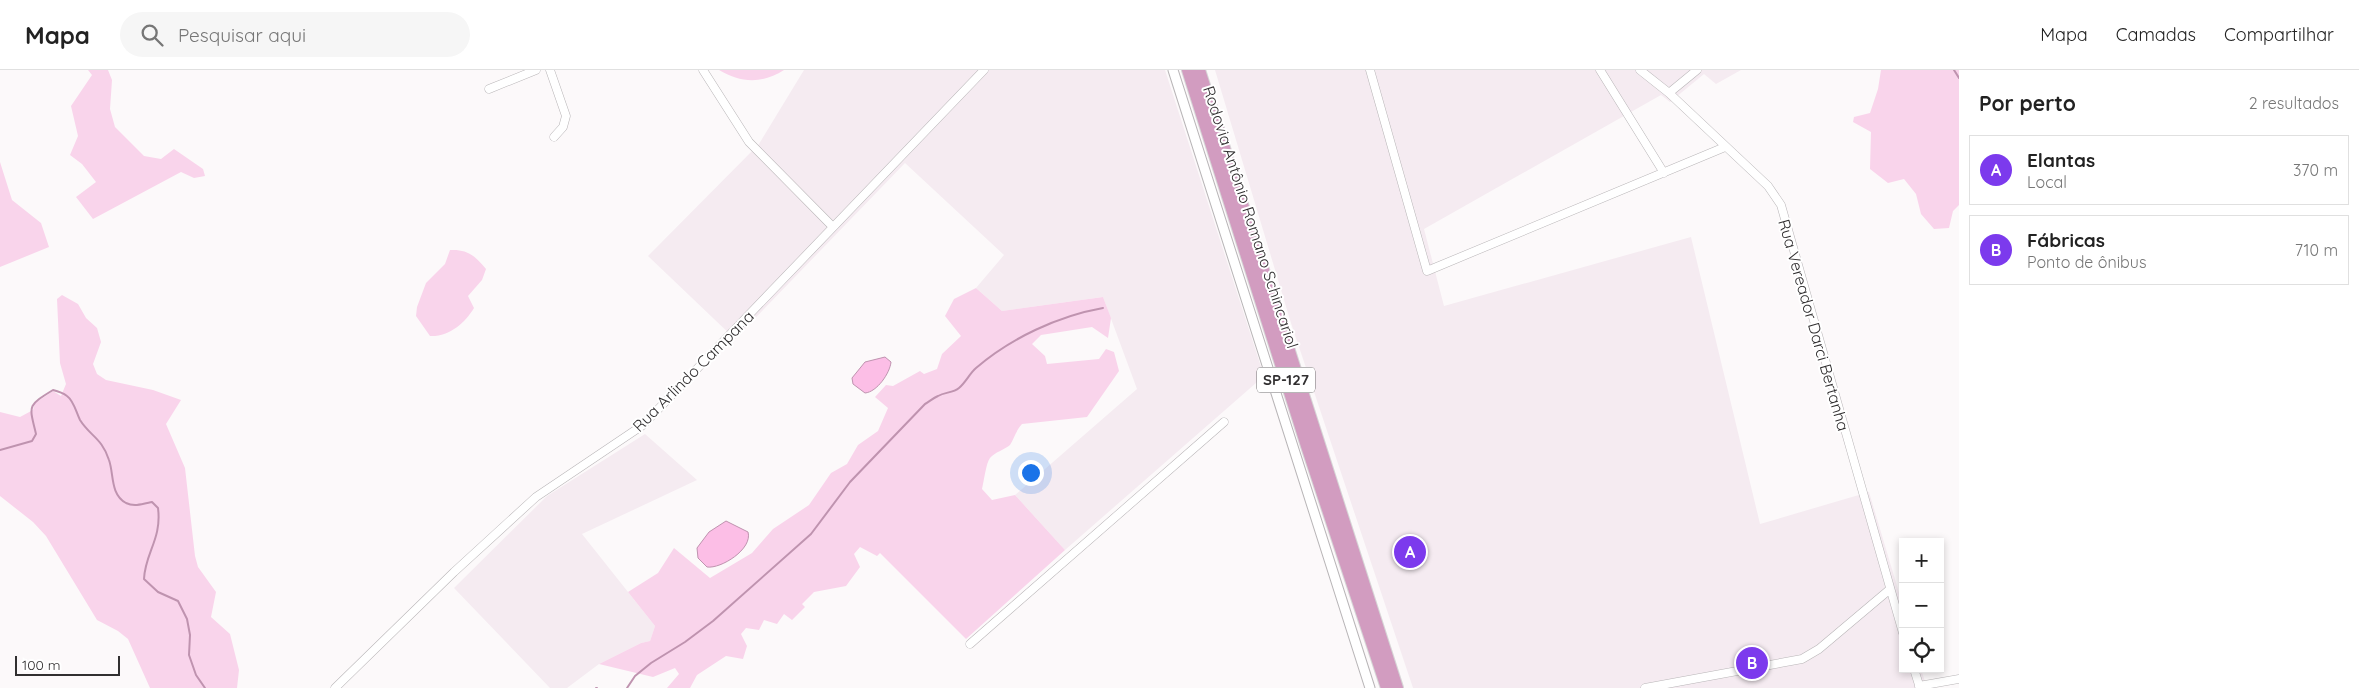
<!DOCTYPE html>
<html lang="pt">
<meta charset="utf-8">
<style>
:root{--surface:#fff;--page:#f6f6f6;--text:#222;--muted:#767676;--line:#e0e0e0;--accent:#7c3aed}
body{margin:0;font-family:Quicksand,sans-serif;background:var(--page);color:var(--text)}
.controls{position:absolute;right:15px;bottom:15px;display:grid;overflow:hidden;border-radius:0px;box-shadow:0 2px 8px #0003}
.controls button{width:45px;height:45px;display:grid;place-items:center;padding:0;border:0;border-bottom:1px solid var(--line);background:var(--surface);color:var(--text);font:25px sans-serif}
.scale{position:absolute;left:15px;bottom:12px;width:105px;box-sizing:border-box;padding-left:5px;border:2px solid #312f30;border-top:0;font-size:14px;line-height:18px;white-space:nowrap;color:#312f30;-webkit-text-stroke:4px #fff;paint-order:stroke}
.you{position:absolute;left:1030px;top:402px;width:18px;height:18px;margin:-12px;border:4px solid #fff;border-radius:50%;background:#1a73e8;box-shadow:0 0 0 8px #1a73e833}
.badge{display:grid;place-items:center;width:32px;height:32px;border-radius:50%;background:var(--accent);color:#fff;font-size:16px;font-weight:700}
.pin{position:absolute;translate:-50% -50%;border:2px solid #fff;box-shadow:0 1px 5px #0006}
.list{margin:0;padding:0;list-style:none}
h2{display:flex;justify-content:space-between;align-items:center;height:65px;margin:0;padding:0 20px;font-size:21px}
h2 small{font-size:16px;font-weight:400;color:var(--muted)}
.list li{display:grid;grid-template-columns:32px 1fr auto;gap:15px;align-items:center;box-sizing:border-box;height:70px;margin:0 10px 10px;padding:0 10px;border:1px solid var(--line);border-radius:0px}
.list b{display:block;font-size:19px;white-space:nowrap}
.list p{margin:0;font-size:16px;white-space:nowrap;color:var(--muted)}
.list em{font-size:16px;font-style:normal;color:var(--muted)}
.icon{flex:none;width:28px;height:28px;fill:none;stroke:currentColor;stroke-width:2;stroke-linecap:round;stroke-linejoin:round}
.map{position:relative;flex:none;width:1959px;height:618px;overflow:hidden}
header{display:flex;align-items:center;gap:30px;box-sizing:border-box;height:70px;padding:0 25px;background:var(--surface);border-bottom:1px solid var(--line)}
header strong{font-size:24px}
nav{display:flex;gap:28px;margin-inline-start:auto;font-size:18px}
.search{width:350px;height:45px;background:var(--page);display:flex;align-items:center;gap:12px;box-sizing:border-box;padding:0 18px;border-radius:28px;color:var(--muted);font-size:19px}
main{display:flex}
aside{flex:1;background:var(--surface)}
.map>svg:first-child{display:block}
.built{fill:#f5ebf1}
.green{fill:#f9d4eb}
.water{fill:#fcbee6;stroke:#bf93af}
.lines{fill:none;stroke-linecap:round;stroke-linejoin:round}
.stream{stroke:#bf93af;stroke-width:2}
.minor-casing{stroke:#b8b5b7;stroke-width:9}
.tertiary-casing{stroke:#b8b5b7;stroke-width:11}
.trunk-casing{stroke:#d6d5d6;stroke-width:14}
.minor{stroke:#fff;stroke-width:8}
.tertiary{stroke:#fff;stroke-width:9}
.trunk{stroke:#d29cc0;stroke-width:12}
.labels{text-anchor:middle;stroke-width:4;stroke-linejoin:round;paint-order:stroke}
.shield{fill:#fff;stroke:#6f6d6e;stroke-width:1}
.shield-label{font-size:15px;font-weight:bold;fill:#312f30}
.street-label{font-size:16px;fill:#312f30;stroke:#fff}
</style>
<header>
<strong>Mapa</strong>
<div class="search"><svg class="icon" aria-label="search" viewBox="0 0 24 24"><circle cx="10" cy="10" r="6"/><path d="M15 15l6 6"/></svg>Pesquisar aqui</div>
<nav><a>Mapa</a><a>Camadas</a><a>Compartilhar</a></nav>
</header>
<main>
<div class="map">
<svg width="1959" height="618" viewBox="0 0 1959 618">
<rect width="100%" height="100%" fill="#fcf9fa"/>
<!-- built -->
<path class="built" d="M 804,0 L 1165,0 L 1264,306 L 1065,480 L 1015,425 L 1137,319 L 1103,227 L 1002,241 L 976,218 L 1004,185 L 905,93 L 735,269 L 648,186 L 759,74 Z
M 1215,0 L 1741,0 L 1716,14 L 1704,4 L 1670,32 L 1661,25 L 1424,159 L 1444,236 L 1691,167 L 1760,454 L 1869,422 L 1903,536 L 1903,599 L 1921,599 L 1927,618 L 1413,618 L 1291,253 Z
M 645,364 L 697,410 L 582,464 L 655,556 L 650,571 L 641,573 L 599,594 L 567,618 L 550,618 L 454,518 L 547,426 Z"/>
<!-- green -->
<path class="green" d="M 88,0 L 108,0 L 112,10 L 110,39 L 115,57 L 144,86 L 161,89 L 174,79 L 203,99 L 205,106 L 194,108 L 181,102 L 93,149 L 76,127 L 96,112 L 82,94 L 70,85 L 78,66 L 71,36 L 92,5 Z
M 719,0 L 784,0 C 763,14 740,13 719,0 Z
M 1881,0 L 1959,0 L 1959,135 L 1953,141 L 1949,158 L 1934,159 L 1921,144 L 1916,124 L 1904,109 L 1888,113 L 1870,99 L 1871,62 L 1853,52 L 1854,47 L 1870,43 L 1878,19 Z
M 0,92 L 12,130 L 41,153 L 49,177 L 0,197 Z
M 450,180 C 468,179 475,186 486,199 L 482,210 L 468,226 L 474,238 C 465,253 449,267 430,266 L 416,246 L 417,237 L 426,213 L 445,194 Z
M 976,218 L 1002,241 L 1103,227 L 1111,248 L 1108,268 L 1092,257 L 1041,265 L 1032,274 L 1045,286 L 1047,294 L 1099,289 L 1106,279 L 1114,282 L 1119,301 L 1087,347 L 1022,354 C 1015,362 1014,369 1010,375 C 1004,380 995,382 990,388 C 986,393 984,411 982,419 L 992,430 L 1015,425 L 1065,480 L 966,569 L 880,483 L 877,486 L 860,477 L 854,484 L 860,497 L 846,516 L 814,522 L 802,534 L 805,537 L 792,550 L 784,544 L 777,554 L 764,550 L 759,560 L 746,558 L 741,564 L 747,576 L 743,589 L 726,586 L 697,605 L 690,618 L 667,618 L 679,604 L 675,598 L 653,607 L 599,594 L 641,573 L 650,571 L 655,556 L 628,522 L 658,503 L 674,478 L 710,508 L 752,483 L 773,459 L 809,435 L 831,403 L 847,394 L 858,375 L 878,361 L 888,338 L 875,327 L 886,315 L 893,316 L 920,301 L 924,304 L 937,299 L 942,284 L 961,266 L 945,246 L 954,229 Z
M 62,225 L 78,234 L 86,248 L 97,258 L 101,272 L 93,294 L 97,304 L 106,310 L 153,320 L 181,330 L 166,354 L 185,398 L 195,486 L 198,497 L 216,522 L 211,547 L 230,564 L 239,600 L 237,618 L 150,618 L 128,569 L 118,561 L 97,550 L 46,466 L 33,452 L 0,426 L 0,342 L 20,347 L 33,340 L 35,333 L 53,321 L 61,326 L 66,314 L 60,293 L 57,229 Z"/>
<!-- water -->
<path class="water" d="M 885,287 L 891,292 C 890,303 877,322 865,323 L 853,314 L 852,308 L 865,292 Z
M 726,451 L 748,462 C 753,479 721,499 707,497 L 698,488 L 697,478 L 709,462 Z"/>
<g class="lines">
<!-- stream -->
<path class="stream" d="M 1954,0 L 1959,8
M 0,380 L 32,371 L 36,364 C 29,335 27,336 53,320 C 57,321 63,323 67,326 C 74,331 76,342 80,350 C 90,366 102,368 109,390 C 114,404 110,424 126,433 C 134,437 143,434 152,432 L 158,438 C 162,469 145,483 144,509 L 158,522 L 178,531 L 187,549 L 190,565 L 189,585 L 196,605 L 205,618
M 596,618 L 597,618
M 627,618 L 635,606 L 651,593 L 685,572 L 713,551 L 811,464 L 850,412 L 925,334 C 929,332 933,328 938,326 C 945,322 953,323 959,318 C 966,312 970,303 976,298 C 1011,268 1058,246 1103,238"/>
<defs>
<path id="minor" d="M 550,0 L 566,46 L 563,57 L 554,67
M 703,0 L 749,72 L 833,157
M 1370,0 L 1427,201 L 1725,77
M 1600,0 L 1664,103
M 1640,0 L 1669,23 L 1768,116 L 1781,135 L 1903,563
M 489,19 L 536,0
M 1669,23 L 1697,0
M 970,574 L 1224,352
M 1914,599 L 1920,618
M 1919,616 L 1959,609
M 335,618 L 454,502 L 536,427 L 643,355 L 984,0
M 1645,618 L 1802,589 L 1819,579 L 1889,520"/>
<path id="tertiary" d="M 1173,0 L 1370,618"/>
<path id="trunk" d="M 1188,0 L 1307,376 L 1387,618
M 1199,0 L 1397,618"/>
</defs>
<!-- minor casing -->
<use href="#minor" class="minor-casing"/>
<!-- tertiary casing -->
<use href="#tertiary" class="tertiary-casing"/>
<!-- trunk casing -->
<use href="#trunk" class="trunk-casing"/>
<!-- minor -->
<use href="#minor" class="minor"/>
<!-- tertiary -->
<use href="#tertiary" class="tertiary"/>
<!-- trunk -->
<use href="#trunk" class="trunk"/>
</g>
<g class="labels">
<!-- shield labels -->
<rect class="shield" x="1257" y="297.5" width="58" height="25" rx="4"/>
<g class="shield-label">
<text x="1286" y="315">SP-127</text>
</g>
<!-- street labels -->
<g class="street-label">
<text transform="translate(1251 147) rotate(72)" y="6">Rodovia Antônio Romano Schincariol</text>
<text transform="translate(1814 255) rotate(74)" y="6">Rua Vereador Darci Bertanha</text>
<text transform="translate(693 301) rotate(-45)" y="6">Rua Arlindo Campana</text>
</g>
</g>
</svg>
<div class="controls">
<button>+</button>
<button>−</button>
<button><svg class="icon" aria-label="locate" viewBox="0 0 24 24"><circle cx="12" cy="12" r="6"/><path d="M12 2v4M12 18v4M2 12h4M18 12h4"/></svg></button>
</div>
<div class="scale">100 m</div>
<div class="you"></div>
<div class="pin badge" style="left:1410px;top:482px">A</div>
<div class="pin badge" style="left:1752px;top:593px">B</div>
</div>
<aside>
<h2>Por perto<small>2 resultados</small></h2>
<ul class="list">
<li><span class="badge">A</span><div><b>Elantas</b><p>Local</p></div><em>370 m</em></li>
<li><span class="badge">B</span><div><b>Fábricas</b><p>Ponto de ônibus</p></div><em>710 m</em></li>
</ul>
</aside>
</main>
